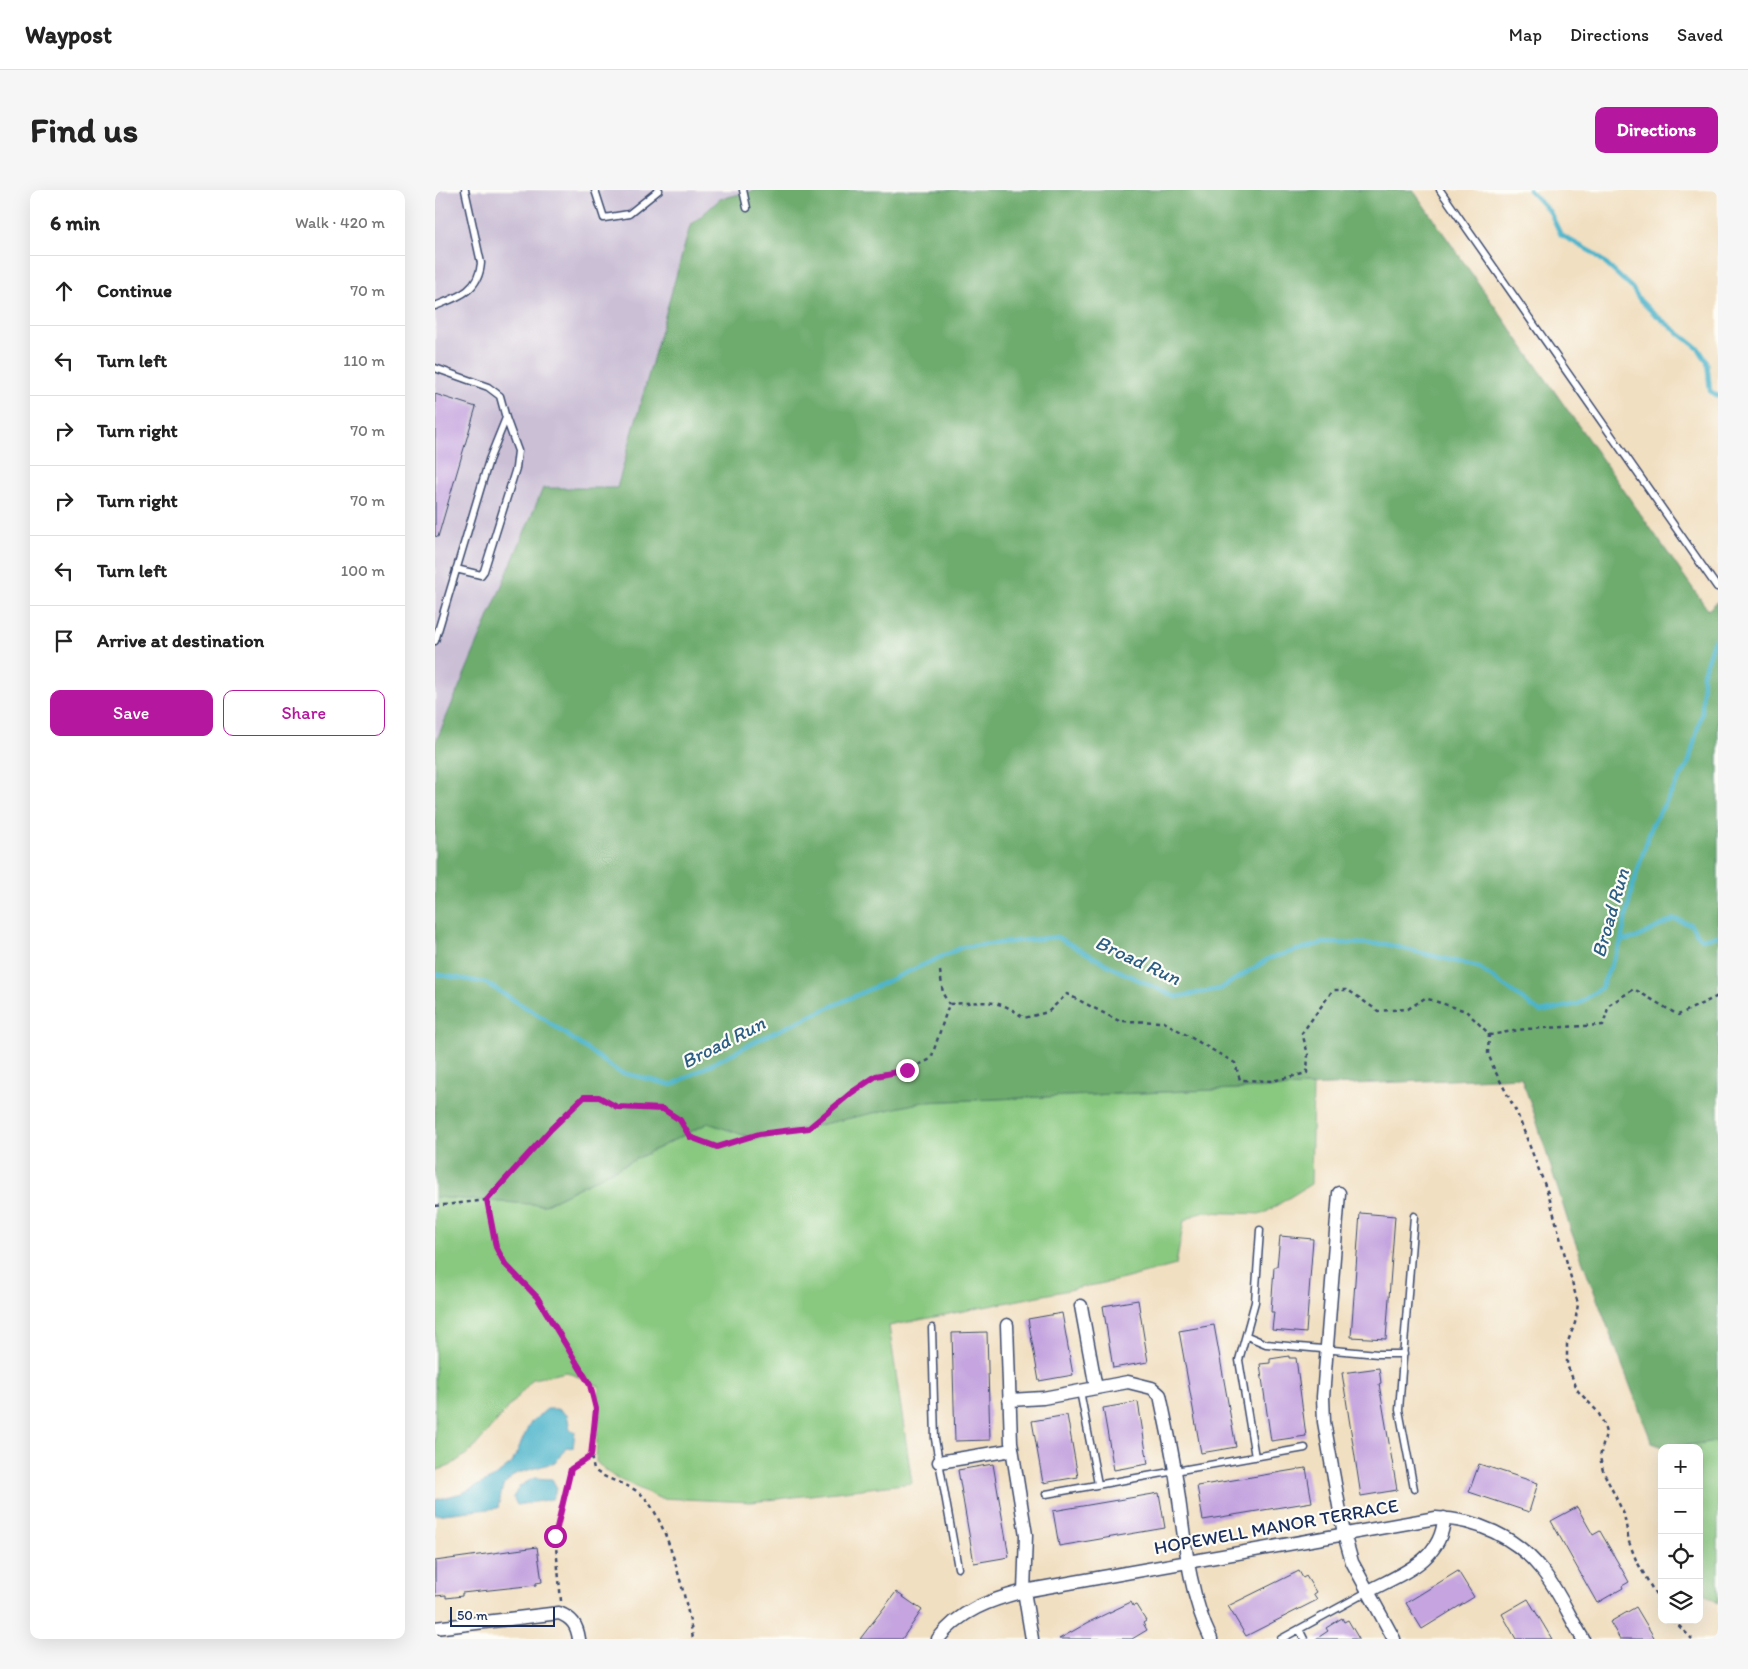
<!DOCTYPE html>
<meta charset="utf-8">
<style>
:root{--surface:#fff;--page:#f6f6f6;--text:#222;--muted:#767676;--line:#e0e0e0;--accent:#b5179e}
body{margin:0;font-family:Itim,sans-serif;background:var(--page);color:var(--text)}
.controls{position:absolute;right:15px;bottom:15px;display:grid;overflow:hidden;border-radius:10px;box-shadow:0 5px 20px #0002}
.controls button{width:45px;height:45px;display:grid;place-items:center;padding:0;border:0;border-bottom:1px solid var(--line);background:var(--surface);color:var(--text);font:25px sans-serif}
.scale{position:absolute;left:15px;bottom:12px;width:105px;box-sizing:border-box;padding-left:5px;border:2px solid #1b2f5e;border-top:0;font-size:14px;line-height:18px;white-space:nowrap;color:#1b2f5e;-webkit-text-stroke:4px #fdfcf7;paint-order:stroke}
.stop{position:absolute;width:15px;height:15px;margin:-11px;border:4px solid #b5179e;border-radius:50%;background:#fff}
.stop.end{background:#b5179e;border-color:#fff;box-shadow:0 1px 5px #0008}
.list{margin:0;padding:0;list-style:none}
h2{display:flex;justify-content:space-between;align-items:center;height:65px;margin:0;padding:0 20px;font-size:21px}
h2 small{font-size:16px;font-weight:400;color:var(--muted)}
.list li{display:grid;grid-template-columns:32px 1fr auto;gap:15px;align-items:center;box-sizing:border-box;height:70px;padding:0 20px;border-top:1px solid var(--line)}
.list b{display:block;font-size:19px;white-space:nowrap}
.list em{font-size:16px;font-style:normal;color:var(--muted)}
.actions{display:flex;gap:10px;padding:15px 20px}
.actions a{flex:1;padding:11px 0;border:1px solid var(--accent);border-radius:10px;text-align:center;font-size:18px;color:var(--accent)}
.actions .main{background:var(--accent);color:#fff}
.icon{flex:none;width:28px;height:28px;fill:none;stroke:currentColor;stroke-width:2;stroke-linecap:round;stroke-linejoin:round}
.map{position:relative;flex:none;width:1283px;height:1449px;overflow:hidden;border-radius:10px}
header{display:flex;align-items:center;gap:30px;box-sizing:border-box;height:70px;padding:0 25px;background:var(--surface);border-bottom:1px solid var(--line)}
header strong{font-size:24px}
nav{display:flex;gap:28px;margin-inline-start:auto;font-size:18px}
.intro{display:flex;align-items:center;justify-content:space-between;box-sizing:border-box;height:120px;padding:0 30px}
h1{margin:0;font-size:35px}
.button{padding:12px 22px;border-radius:10px;background:var(--accent);color:#fff;font-size:18px;font-weight:700}
main{display:flex;gap:30px;padding:0 30px}
aside{flex:1;background:var(--surface);border-radius:10px;box-shadow:0 5px 20px #0002}
.map>svg:first-child{display:block}
.industrial{fill:#cbbfd6}
.green{fill:#88c87f;stroke:#527c6e}
.forest{fill:#6eac6e;stroke:#446e66}
.water{fill:#4cb4ca;stroke:#347294}
.lines{fill:none;stroke-linecap:round;stroke-linejoin:round}
.stream{stroke:#4cb4ca;stroke-width:4.5}
.building{fill:#c5a4df}
.lane-casing{stroke:#3b496d;stroke-width:9}
.street-casing{stroke:#3b496d;stroke-width:15}
.path{stroke:#3b496d;stroke-width:2.5;stroke-dasharray:4 4;stroke-linecap:butt}
.lane{stroke:#fff;stroke-width:6}
.street{stroke:#fff;stroke-width:12}
.route{stroke:#b5179e;stroke-width:6}
.labels{text-anchor:middle;stroke-width:4.5;stroke-linejoin:round;paint-order:stroke}
.street-label{font-size:19px;fill:#1b2f5e;stroke:#fdfcf7}
.water-label{font-size:20px;font-style:italic;fill:#2c5e84;stroke:#fdfcf7}
</style>
<header>
<strong>Waypost</strong>
<nav><a>Map</a><a>Directions</a><a>Saved</a></nav>
</header>
<div class="intro"><h1>Find us</h1><a class="button">Directions</a></div>
<main>
<aside>
<h2>6 min<small>Walk · 420 m</small></h2>
<ul class="list">
<li><svg class="icon" aria-label="ahead" viewBox="0 0 24 24"><path d="M12 20V5M6 11l6-6 6 6"/></svg><div><b>Continue</b></div><em>70 m</em></li>
<li><svg class="icon" aria-label="left" viewBox="0 0 24 24"><path d="M17 20v-9H6M10 6l-5 5 5 5"/></svg><div><b>Turn left</b></div><em>110 m</em></li>
<li><svg class="icon" aria-label="right" viewBox="0 0 24 24"><path d="M7 20v-9h11M14 6l5 5-5 5"/></svg><div><b>Turn right</b></div><em>70 m</em></li>
<li><svg class="icon" aria-label="right" viewBox="0 0 24 24"><path d="M7 20v-9h11M14 6l5 5-5 5"/></svg><div><b>Turn right</b></div><em>70 m</em></li>
<li><svg class="icon" aria-label="left" viewBox="0 0 24 24"><path d="M17 20v-9H6M10 6l-5 5 5 5"/></svg><div><b>Turn left</b></div><em>100 m</em></li>
<li><svg class="icon" aria-label="arrive" viewBox="0 0 24 24"><path d="M6 21V4h12l-3 4 3 4H6"/></svg><div><b>Arrive at destination</b></div></li>
</ul>
<div class="actions"><a class="main">Save</a><a>Share</a></div>
</aside>
<div class="map">
<svg width="1283" height="1449" viewBox="0 0 1283 1449">
<rect width="100%" height="100%" fill="#fdfcf7"/>
<filter id="ink" filterUnits="userSpaceOnUse"><feTurbulence type="fractalNoise" baseFrequency=".02" numOctaves="2"/><feDisplacementMap in="SourceGraphic" scale="10" xChannelSelector="R" yChannelSelector="G"/><feConvolveMatrix kernelMatrix="1 2 1 2 8 2 1 2 1" color-interpolation-filters="sRGB"/></filter>
<filter id="wash" filterUnits="userSpaceOnUse"><feTurbulence type="fractalNoise" baseFrequency=".0096" numOctaves="4" result="noise"/><feDisplacementMap in="SourceGraphic" scale="20" xChannelSelector="R" yChannelSelector="G"/><feGaussianBlur stdDeviation="1.12" result="paint"/><feColorMatrix in="noise" values="0 0 0 0 0 0 0 0 0 0 0 0 0 0 0 0 0 1.4 0 .05"/><feComposite in="paint" operator="in"/></filter>
<g filter="url(#wash)">
<rect width="100%" height="100%" fill="#f1dfc1"/>
<!-- industrial -->
<path class="industrial" d="M 0,0 L 321,0 L 285,9 L 255,36 L 182,299 L 108,299 L 0,554 Z"/>
<!-- green -->
<path class="green" d="M 878,896 L 876,994 L 828,1024 L 765,1022 L 749,1031 L 741,1075 L 689,1089 L 454,1136 L 477,1293 L 317,1312 L 224,1308 L 178,1286 L 161,1272 L 164,1196 L 132,1182 L 98,1189 L 37,1260 L 15,1276 L 0,1281 L 0,1007 L 109,1015 L 273,933 L 320,949 L 488,912 Z
M 1283,1251 L 1283,1413 L 1264,1400 L 1264,1258 L 1231,1258 Z"/>
<!-- forest -->
<path class="forest" d="M 321,0 L 978,0 L 1273,420 L 1283,411 L 1283,1251 L 1231,1258 L 1217,1253 L 1136,1041 L 1098,920 L 1086,887 L 488,912 L 320,949 L 273,933 L 109,1015 L 0,1007 L 0,554 L 108,298 L 182,298 L 255,36 L 285,9 Z"/>
<!-- water -->
<path class="water" d="M 112,1219 L 122,1219 L 132,1224 L 135,1239 L 140,1242 L 138,1258 L 131,1257 L 121,1272 L 80,1284 L 68,1296 L 63,1318 L 0,1325 L 0,1310 L 27,1303 L 58,1288 L 77,1273 L 95,1233 Z
M 99,1288 L 117,1289 L 122,1298 L 117,1309 L 82,1315 L 78,1307 L 85,1296 Z"/>
<g class="lines">
<!-- stream -->
<path class="stream" d="M 1094,0 L 1115,22 L 1126,45 L 1160,64 L 1197,98 L 1205,110 L 1217,122 L 1264,159 L 1272,172 L 1275,201 L 1283,206
M 1186,751 L 1201,748 L 1239,729 L 1255,734 L 1266,749 L 1283,746
M 0,784 L 51,793 L 108,828 L 184,882 L 237,895 L 327,848 L 528,757 L 622,747 L 684,781 L 741,807 L 785,799 L 835,768 L 888,753 L 950,754 L 1043,777 L 1105,822 L 1143,814 L 1166,798 L 1185,755 L 1198,695 L 1217,635 L 1253,575 L 1267,523 L 1268,483 L 1278,452 L 1283,445"/>
</g>
<g id="blocks">
<!-- building -->
<path class="building" d="M 0,204 L 41,217 L 3,347 L 0,346 Z
M 925,1023 L 960,1026 L 951,1149 L 916,1147 Z
M 845,1046 L 878,1049 L 871,1143 L 837,1140 L 839,1122 L 836,1122 L 839,1077 L 842,1077 Z
M 703,1110 L 713,1172 L 678,1178 L 668,1116 Z
M 627,1123 L 638,1185 L 604,1191 L 593,1129 Z
M 779,1135 L 801,1257 L 766,1263 L 744,1141 Z
M 552,1142 L 555,1250 L 520,1251 L 517,1143 Z
M 854,1166 L 854,1168 L 861,1168 L 871,1246 L 836,1251 L 825,1174 L 835,1173 L 835,1169 Z
M 944,1178 L 946,1193 L 944,1194 L 962,1300 L 926,1306 L 907,1183 Z
M 703,1212 L 713,1274 L 679,1280 L 668,1218 Z
M 632,1225 L 643,1287 L 608,1293 L 597,1231 Z
M 558,1274 L 574,1367 L 539,1373 L 523,1280 Z
M 1044,1274 L 1103,1293 L 1094,1322 L 1034,1302 Z
M 871,1278 L 877,1312 L 768,1330 L 762,1296 Z
M 724,1303 L 730,1338 L 624,1356 L 618,1321 Z
M 1142,1317 L 1158,1345 L 1165,1341 L 1194,1392 L 1187,1396 L 1188,1398 L 1162,1413 L 1116,1331 Z
M 102,1357 L 107,1392 L 101,1393 L 101,1395 L 27,1403 L 27,1406 L 11,1408 L 11,1405 L 0,1406 L 0,1371 Z
M 864,1381 L 868,1388 L 871,1386 L 881,1402 L 878,1404 L 882,1410 L 811,1446 L 793,1416 Z
M 1023,1381 L 1039,1407 L 987,1439 L 971,1413 Z
M 461,1402 L 487,1420 L 467,1449 L 425,1449 Z
M 1093,1409 L 1117,1449 L 1081,1449 L 1067,1424 Z
M 696,1412 L 698,1416 L 701,1415 L 711,1431 L 708,1433 L 712,1440 L 697,1449 L 624,1449 L 654,1432 Z
M 1201,1417 L 1220,1449 L 1185,1449 L 1175,1432 Z
M 907,1428 L 909,1432 L 913,1430 L 924,1449 L 881,1449 L 893,1441 L 891,1438 Z"/>
</g>
</g>
<g filter="url(#ink)">
<use href="#blocks" fill-opacity="0" stroke="#3b496d" stroke-width="1"/>
<g class="lines">
<defs>
<path id="lane" d="M 160,0 L 169,28 L 194,24 L 224,0
M 308,0 L 312,18
M 1005,0 L 1282,397
M 0,116 C 23,107 44,101 46,73 L 30,0
M 0,178 L 53,197 L 65,206 L 71,228 L 54,270 L 0,451
M 21,379 L 46,385 L 49,381 L 81,278 L 83,261 L 71,228
M 979,1026 L 964,1220 L 979,1299
M 497,1138 L 500,1249 L 523,1378
M 812,1146 L 831,1154 L 943,1164 L 969,1164
M 645,1201 L 663,1294
M 820,1267 L 804,1170 L 820,1112 L 825,1040
M 611,1304 L 870,1258
M 864,1439 L 869,1449
M 846,1449 L 932,1402"/>
<path id="street" d="M 904,1003 L 888,1207 L 889,1232 L 909,1344 L 917,1372 L 959,1449
M 646,1116 L 661,1198
M 572,1135 L 576,1252 L 591,1345 L 589,1401 L 597,1449
M 574,1210 L 608,1208 L 693,1192 L 717,1198 L 725,1205 C 730,1230 736,1255 740,1281 C 749,1337 751,1398 776,1449
M 504,1272 L 577,1260
M 932,1402 C 965,1384 1007,1371 1009,1328
M 0,1438 L 124,1423 C 137,1428 142,1435 144,1449
M 503,1449 C 525,1420 556,1410 589,1401 L 1001,1328 C 1041,1329 1081,1347 1106,1379 C 1123,1399 1134,1426 1148,1449"/>
</defs>
<!-- lane casing -->
<use href="#lane" class="lane-casing"/>
<!-- street casing -->
<use href="#street" class="street-casing"/>
<!-- path -->
<path class="path" d="M 505,781 L 508,804 L 514,814
M 1054,844 L 1053,863 L 1059,879 L 1082,923 L 1114,1006 L 1143,1114 L 1140,1133 L 1132,1154 L 1132,1175 L 1143,1201 L 1163,1222 L 1168,1232 L 1171,1243 L 1165,1267 L 1168,1281 L 1189,1324 L 1194,1352 L 1201,1370 L 1227,1416
M 52,1011 L 61,1057 L 70,1073 L 102,1107 L 155,1195 L 161,1219 L 156,1266 L 159,1280 C 173,1291 193,1293 207,1305 C 232,1327 253,1415 258,1449
M 0,1016 L 52,1010 L 123,931 L 149,907 L 164,907 L 182,917 L 228,919 L 245,930 L 255,947 L 282,957 L 324,944 L 374,938 L 415,903 L 441,886 L 472,880 L 496,869 L 514,814 C 546,813 562,806 589,828 L 613,822 L 632,804 L 684,831 L 729,832 L 800,873 L 805,890 L 837,891 L 872,883 L 873,864 L 867,843 L 898,800 L 913,800 L 943,821 L 973,819 L 990,808 L 1031,821 L 1055,845 L 1090,839 L 1168,835 L 1174,815 L 1199,799 L 1243,825 L 1283,806
M 126,1411 L 120,1346 L 136,1279 L 156,1266
M 1238,1430 L 1257,1449"/>
<!-- lane -->
<use href="#lane" class="lane"/>
<!-- street -->
<use href="#street" class="street"/>
</g>
</g>
<g class="lines" filter="url(#ink)">
<!-- route -->
<path class="route" d="M 120,1346 L 136,1279 L 156,1266 L 161,1219 L 155,1195 L 102,1107 L 70,1074 L 61,1057 L 52,1010 L 116,939 L 149,907 L 164,907 L 182,917 L 228,919 L 245,930 L 255,947 L 282,957 L 324,944 L 374,938 L 416,903 L 441,886 L 472,880"/>
</g>
<g class="labels">
<!-- street labels -->
<g class="street-label">
<text transform="translate(841 1336) rotate(-10)" y="7">HOPEWELL MANOR TERRACE</text>
</g>
<!-- water labels -->
<g class="water-label">
<text transform="translate(1175 723) rotate(-74)" y="7">Broad Run</text>
<text transform="translate(703 770) rotate(25)" y="7">Broad Run</text>
<text transform="translate(288 852) rotate(-27)" y="7">Broad Run</text>
</g>
</g>
</svg>
<div class="controls">
<button>+</button>
<button>−</button>
<button><svg class="icon" aria-label="locate" viewBox="0 0 24 24"><circle cx="12" cy="12" r="6"/><path d="M12 2v4M12 18v4M2 12h4M18 12h4"/></svg></button>
<button><svg class="icon" aria-label="layers" viewBox="0 0 24 24"><path d="M12 4l9 5-9 5-9-5zM3 14l9 5 9-5"/></svg></button>
</div>
<div class="scale">50 m</div>
<div class="stop" style="left:120px;top:1346px"></div>
<div class="stop end" style="left:472px;top:880px"></div>
</div>
</main>
